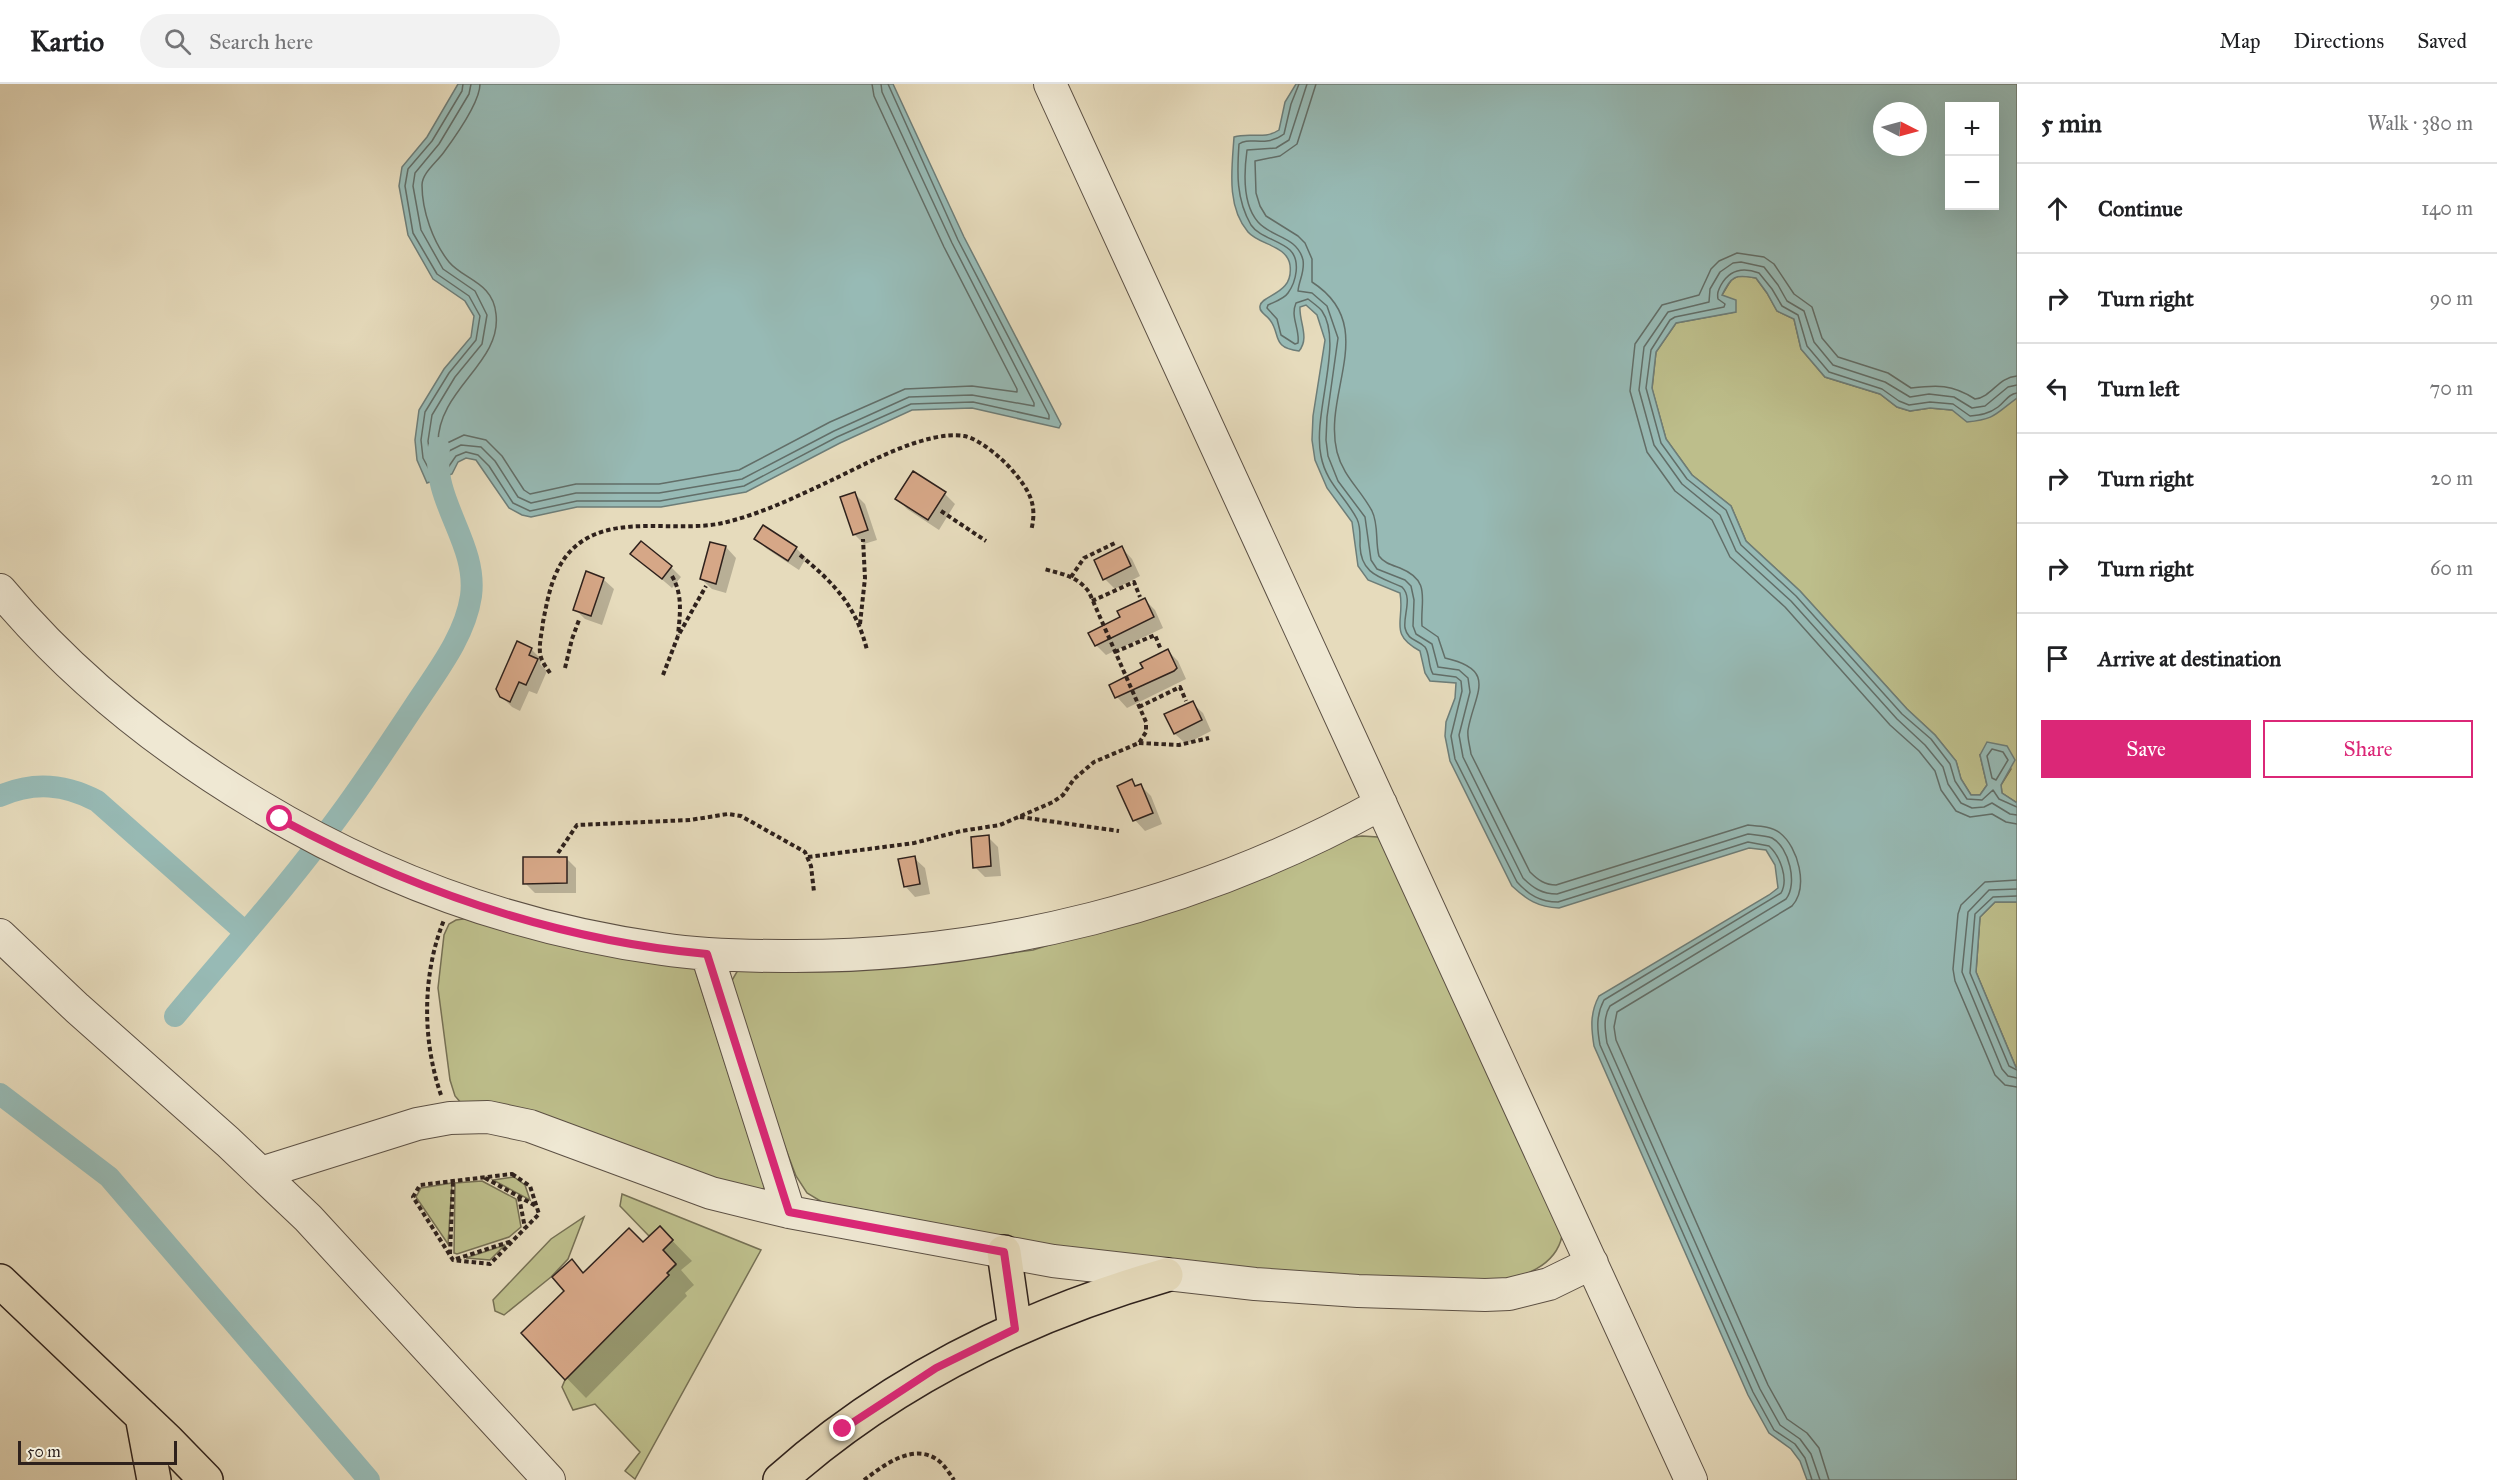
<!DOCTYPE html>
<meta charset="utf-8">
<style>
:root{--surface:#fff;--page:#f2f2f2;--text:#202124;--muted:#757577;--line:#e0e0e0;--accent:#db2777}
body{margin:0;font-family:"IM FELL Great Primer",serif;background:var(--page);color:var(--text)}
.controls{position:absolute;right:18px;top:18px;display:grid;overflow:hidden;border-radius:0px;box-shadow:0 6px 24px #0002}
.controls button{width:54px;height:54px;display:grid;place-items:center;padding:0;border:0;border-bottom:2px solid var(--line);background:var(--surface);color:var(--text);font:30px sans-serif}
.compass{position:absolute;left:1873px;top:18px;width:54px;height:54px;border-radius:50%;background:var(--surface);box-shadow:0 6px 24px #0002;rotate:96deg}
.scale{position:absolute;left:18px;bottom:15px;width:159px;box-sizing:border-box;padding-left:6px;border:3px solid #2e211c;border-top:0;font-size:16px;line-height:21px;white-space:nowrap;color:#2e211c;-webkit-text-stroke:4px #efe8d3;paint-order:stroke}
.stop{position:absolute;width:18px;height:18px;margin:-14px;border:4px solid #db2777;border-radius:50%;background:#fff}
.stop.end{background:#db2777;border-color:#fff;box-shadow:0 2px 6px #0008}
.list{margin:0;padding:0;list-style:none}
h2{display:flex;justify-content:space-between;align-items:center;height:78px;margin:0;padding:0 24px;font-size:26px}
h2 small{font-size:20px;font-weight:400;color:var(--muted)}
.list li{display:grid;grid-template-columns:39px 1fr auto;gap:18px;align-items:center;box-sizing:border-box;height:90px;padding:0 24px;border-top:2px solid var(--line)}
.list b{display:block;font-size:22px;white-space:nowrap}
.list em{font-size:20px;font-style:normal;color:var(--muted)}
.actions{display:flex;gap:12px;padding:18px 24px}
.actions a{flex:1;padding:14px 0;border:2px solid var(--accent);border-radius:0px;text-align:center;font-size:21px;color:var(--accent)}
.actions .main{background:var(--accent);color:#fff}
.icon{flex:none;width:33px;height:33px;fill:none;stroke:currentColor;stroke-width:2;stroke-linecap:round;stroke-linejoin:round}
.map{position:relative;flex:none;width:2017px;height:1396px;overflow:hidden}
header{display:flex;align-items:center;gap:36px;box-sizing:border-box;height:84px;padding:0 30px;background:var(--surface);border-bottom:2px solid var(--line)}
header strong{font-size:28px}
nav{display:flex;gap:33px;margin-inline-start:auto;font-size:21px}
.search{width:420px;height:54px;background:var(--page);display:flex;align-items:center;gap:15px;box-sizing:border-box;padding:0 21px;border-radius:33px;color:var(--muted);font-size:22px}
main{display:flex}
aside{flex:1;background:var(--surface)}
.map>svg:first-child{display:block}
.green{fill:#bdbe8b;stroke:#767054;stroke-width:1.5}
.water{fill:#97bab5;stroke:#6d7d78;stroke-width:1.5;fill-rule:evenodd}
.shadow{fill:#0003}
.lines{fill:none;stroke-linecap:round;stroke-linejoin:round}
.shore{stroke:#626e68;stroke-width:1.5}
.canal{stroke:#97bab5;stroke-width:22}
.building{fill:#d6a787;stroke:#2e211c;stroke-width:1.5}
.minor-casing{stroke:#5c5044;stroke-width:34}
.major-casing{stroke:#2e211c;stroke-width:36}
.path{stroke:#2e211c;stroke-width:4;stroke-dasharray:4.5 3;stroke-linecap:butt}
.minor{stroke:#efe8d3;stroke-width:32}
.major{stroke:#e6dbbc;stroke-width:33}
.route{stroke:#db2777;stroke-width:8}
</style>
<header>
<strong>Kartio</strong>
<div class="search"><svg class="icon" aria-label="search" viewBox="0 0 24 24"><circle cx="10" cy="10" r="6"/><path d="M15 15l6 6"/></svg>Search here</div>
<nav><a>Map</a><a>Directions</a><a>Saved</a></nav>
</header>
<main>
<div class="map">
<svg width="2017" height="1396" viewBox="0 0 2017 1396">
<rect width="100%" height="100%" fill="#e6dbbc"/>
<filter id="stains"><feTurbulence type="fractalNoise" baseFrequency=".00333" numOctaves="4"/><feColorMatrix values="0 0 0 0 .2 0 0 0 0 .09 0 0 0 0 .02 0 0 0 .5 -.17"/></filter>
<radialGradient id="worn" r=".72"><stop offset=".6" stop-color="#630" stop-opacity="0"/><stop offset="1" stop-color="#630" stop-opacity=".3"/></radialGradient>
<!-- green -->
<path class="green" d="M 1740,191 L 1756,194 L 1767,209 L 1777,227 L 1794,235 L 1801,265 L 1825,293 L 1880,310 L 1897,323 L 1910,327 L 1930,324 L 1952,326 L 2017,314 L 2017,719 L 2002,709 L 2001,701 L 2011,685 L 1980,671 L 1987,701 L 1980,711 L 1971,711 L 1961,695 L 1956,677 L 1935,651 L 1907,625 L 1800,507 L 1746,457 L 1731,422 L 1692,391 L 1666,355 L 1652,305 L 1656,268 L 1676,239 L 1735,228 L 1722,211 L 1731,196 Z
M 1362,752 L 1378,753 L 1386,756 L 1562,1152 C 1555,1186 1516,1194 1488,1202 L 1121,1175 L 822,1118 L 807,1109 L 796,1092 L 739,942 L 731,898 L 738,886 L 820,887 L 921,881 L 1033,866 L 1157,827 L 1340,755 Z
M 1995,818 L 2017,818 L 2017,986 L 1976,888 L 1980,833 Z
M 470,834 L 694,882 L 765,1104 L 754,1108 L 462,1020 L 455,1012 L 450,996 L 438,904 L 444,851 L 449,840 L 456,836 Z
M 514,1093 L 525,1101 L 530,1116 L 493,1096 Z
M 482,1097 L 516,1115 L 521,1143 L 509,1153 L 457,1170 L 454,1169 L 455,1099 Z
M 452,1099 L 448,1160 L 416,1113 L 421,1104 Z
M 622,1110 L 761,1166 L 635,1395 L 625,1387 L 640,1368 L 595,1320 L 573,1326 L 562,1303 L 565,1296 L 669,1191 L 667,1189 L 676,1181 L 663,1166 L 673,1156 L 660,1142 L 649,1152 L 620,1122 Z
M 584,1133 L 568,1175 L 551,1193 L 504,1231 L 495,1227 L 493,1216 L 551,1155 Z
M 505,1161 L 490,1176 L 466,1174 Z"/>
<!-- water -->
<path class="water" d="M 458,0 L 893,0 L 964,153 L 1061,340 L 1059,344 L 972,324 L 912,326 L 840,359 L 746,408 L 661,423 L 577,423 L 531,433 L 522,431 L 509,424 L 476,376 L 466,374 L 458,378 L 452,390 L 427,399 L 417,376 L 415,356 L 419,326 L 444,285 L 471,253 L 474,232 L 465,217 L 433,195 L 408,151 L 399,102 L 402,83 L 427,53 Z
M 1296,0 L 2017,0 L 2017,314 C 1995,330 1996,335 1967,338 L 1952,326 L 1930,324 L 1910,327 L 1897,323 L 1880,310 L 1825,293 L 1801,265 L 1794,235 L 1777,227 L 1767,209 L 1756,194 C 1734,190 1732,192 1722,211 L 1736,216 L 1736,228 L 1676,239 L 1656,268 L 1652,304 L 1666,355 L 1692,391 L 1731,422 L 1746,457 L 1800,507 L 1907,625 L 1935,651 L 1956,677 L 1961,695 L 1971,711 L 1980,711 L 1987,701 L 1980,671 L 1987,658 L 2007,662 L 2015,676 L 2001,701 L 2002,709 L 2017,719 L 2017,818 L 1995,818 L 1980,833 L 1976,888 L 2017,986 L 2017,1396 L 1807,1396 L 1800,1377 L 1791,1365 L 1769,1349 L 1748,1311 L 1594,962 C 1591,943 1590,929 1599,912 L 1769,811 L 1778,804 L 1775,781 L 1766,766 L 1749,764 L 1559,824 C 1538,823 1527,816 1512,802 L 1450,677 L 1445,652 L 1446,638 L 1455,614 L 1456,599 L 1430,597 L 1425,589 L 1420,567 C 1388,550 1405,537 1400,509 L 1368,496 L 1358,482 L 1352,438 L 1327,404 L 1315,376 L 1312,356 L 1313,332 L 1325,256 L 1317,231 L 1306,221 L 1300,223 C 1299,238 1310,254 1299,267 C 1271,264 1281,250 1270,236 C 1267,231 1259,229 1260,222 C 1262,210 1294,211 1290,181 C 1287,161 1259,161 1248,148 C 1226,122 1232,84 1234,53 C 1250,48 1264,56 1279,46 L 1285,18 ZM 1950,22 L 1994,22 L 1994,122 L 1950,122 ZM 1882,27 L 1918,27 L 1918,63 L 1882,63 Z"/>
<!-- shadow -->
<path class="shadow" d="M 914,389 L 945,410 L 955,420 L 939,446 L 907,425 L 897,414 Z
M 855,410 L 865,420 L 877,456 L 864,460 L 854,450 Z
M 756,455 L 796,464 L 806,474 L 799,486 L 767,465 Z
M 711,459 L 726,463 L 736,474 L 726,509 L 712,505 L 701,495 Z
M 1122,464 L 1132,475 L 1140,492 L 1115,505 L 1105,495 Z
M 632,470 L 671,483 L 681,493 L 672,504 Z
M 603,495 L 614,505 L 602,541 L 585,535 L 575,525 Z
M 1145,516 L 1155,526 L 1163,544 L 1106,571 L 1096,561 L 1122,533 Z
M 518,559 L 532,566 L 542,576 L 540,580 L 547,587 L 537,610 L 529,607 L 520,627 L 512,623 L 501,612 Z
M 1168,567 L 1178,577 L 1186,595 L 1127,624 L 1117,613 L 1111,602 L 1145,585 Z
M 1192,619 L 1203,629 L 1211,647 L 1186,660 L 1175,650 L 1166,631 Z
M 1131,697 L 1137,703 L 1141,702 L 1151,712 L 1162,740 L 1145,747 L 1135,736 L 1119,702 Z
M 988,753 L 998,763 L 1001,792 L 985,793 L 975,783 Z
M 566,774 L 576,784 L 576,809 L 535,809 L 525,799 Z
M 914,774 L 925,784 L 930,810 L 915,813 L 905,802 Z
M 660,1144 L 692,1177 L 681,1186 L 694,1201 L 685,1209 L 687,1212 L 586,1314 L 523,1249 L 566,1207 L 572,1178 L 584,1190 L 643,1160 Z"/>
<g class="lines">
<!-- shore -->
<path class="shore" d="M 463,0 L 462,7 L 432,57 L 408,85 L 405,102 L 413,149 L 437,190 L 469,212 L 480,232 L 476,256 L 449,289 L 425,328 L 421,356 L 423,374 L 432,391 L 447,385 L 456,372 L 466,368 L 478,371 L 489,382 L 513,419 L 530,427 L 577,417 L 660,417 L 744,402 L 837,353 L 911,320 L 973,318 L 1049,335 L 1049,331 L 958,156 L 888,0
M 471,0 L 469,10 L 439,60 L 415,89 L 413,102 L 421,146 L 443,185 L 475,207 L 487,231 L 482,260 L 455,293 L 432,331 L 428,357 L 430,373 L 436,381 L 442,379 L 449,367 L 461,361 L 481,363 L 495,377 L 518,413 L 531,419 L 576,409 L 659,409 L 742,395 L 834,347 L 909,313 L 972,311 L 1034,322 L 1034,319 L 952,159 L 882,8 L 881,0
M 480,0 C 480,18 455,53 444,68 C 437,78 422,89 422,101 C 422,127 433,158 449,178 C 464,196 493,198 496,230 C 502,279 438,305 438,359 L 441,362 L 464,351 L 486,356 L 502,372 L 524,406 L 530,410 L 576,400 L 659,400 L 739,386 L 830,338 L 905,305 L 972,302 L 1017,308 L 1017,305 L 944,163 L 874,12 L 872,0
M 1299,0 L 1291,20 L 1284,50 C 1265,64 1249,52 1239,60 C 1237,89 1236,115 1251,141 C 1259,153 1279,156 1290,166 C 1301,177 1296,198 1288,209 C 1284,215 1274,218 1268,221 L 1267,224 L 1277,235 L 1281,251 L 1295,260 L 1298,259 C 1300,245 1290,233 1296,219 L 1308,215 C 1313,219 1319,223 1322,227 C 1344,259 1312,330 1321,372 C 1326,399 1345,412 1357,435 C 1361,443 1360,452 1360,462 C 1361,490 1380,493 1402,503 C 1413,514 1403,531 1405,544 C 1408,557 1417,555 1425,563 C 1430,570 1428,582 1433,590 L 1456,593 L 1461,597 L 1462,607 L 1451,652 L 1455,675 L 1517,798 C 1529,811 1540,818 1558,818 L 1748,758 L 1769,762 C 1780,772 1789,795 1781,809 L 1604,916 C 1596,931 1597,945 1600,961 L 1753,1308 L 1774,1346 L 1795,1360 L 1805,1374 L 1812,1396
M 1307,0 L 1289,56 L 1276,64 L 1247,66 C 1244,88 1242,120 1258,138 C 1272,154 1297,152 1303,176 C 1305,188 1299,196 1298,207 L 1312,209 L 1327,222 L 1338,254 L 1327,333 L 1326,356 L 1328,372 L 1338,397 L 1365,433 L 1371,476 L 1377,485 L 1405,496 L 1411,502 L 1414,516 L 1413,542 L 1416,550 L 1432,560 L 1438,583 L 1459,586 L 1468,594 L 1470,608 L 1459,651 L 1463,673 L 1523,794 C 1533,804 1542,810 1557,810 L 1748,750 C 1756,751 1765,751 1772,754 C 1789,763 1798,800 1786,815 L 1610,922 C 1603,933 1605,946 1607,959 L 1760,1305 L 1780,1341 L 1800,1355 L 1811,1370 L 1820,1396
M 1316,0 L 1297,60 L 1280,72 L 1255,77 L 1256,109 L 1260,122 L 1266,132 L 1298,152 L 1305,159 L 1312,175 L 1312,198 C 1380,242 1322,308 1337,368 C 1343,392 1361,406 1372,427 C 1379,441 1375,458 1379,472 C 1384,479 1392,481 1400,484 C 1432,497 1420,516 1422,542 L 1438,553 L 1445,574 C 1499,586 1474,610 1468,646 C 1467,654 1470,662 1471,670 L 1530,788 C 1538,796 1545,801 1556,801 L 1748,741 C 1758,742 1771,742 1780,749 C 1798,763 1809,803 1792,822 L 1617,928 L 1614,943 L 1616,956 L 1768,1301 L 1787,1335 L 1807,1349 L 1819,1364 L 1829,1396
M 2017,292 C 1998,293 1992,313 1975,315 C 1952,300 1937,301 1911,304 L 1888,289 L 1838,273 L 1822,254 L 1812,223 L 1794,210 L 1774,180 L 1764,173 L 1737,169 L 1719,177 L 1711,185 L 1699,211 L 1662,221 L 1635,260 L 1630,307 L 1647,368 L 1675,407 L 1712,436 L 1730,473 L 1785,523 L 1890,641 L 1919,667 L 1935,687 L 1941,706 L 1956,727 L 1970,733 L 1992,730 L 2006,738 L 2017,740
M 2017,301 L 2008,303 L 1985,322 L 1972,324 L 1954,313 L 1929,310 L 1910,313 L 1885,298 L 1833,281 L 1814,258 L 1804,227 L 1787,217 L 1778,201 L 1764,183 L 1741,178 L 1733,179 L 1720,188 L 1710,205 L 1709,218 L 1668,228 L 1644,263 L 1639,306 L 1654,361 L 1682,400 L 1720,431 L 1736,467 L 1791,517 L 1897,635 L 1925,661 L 1943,683 L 1948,700 L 1961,719 L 1972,724 L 1984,723 L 1992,719 L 2010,730 L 2017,731
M 2017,309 C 2008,310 2005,318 1998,323 C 1989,330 1980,331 1970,332 L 1953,320 L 1930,318 L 1909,321 L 1899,317 L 1882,305 L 1829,288 L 1807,262 L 1798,231 L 1782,222 L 1772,205 L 1759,189 C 1743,183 1730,185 1721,201 C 1718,207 1717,209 1718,215 L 1725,220 L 1724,223 L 1675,233 L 1670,236 L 1651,266 L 1646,304 L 1661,359 L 1687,395 L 1726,426 L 1741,461 L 1796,512 L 1902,630 L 1931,655 L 1950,680 L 1955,697 L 1967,715 L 1982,716 L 1993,706 L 1999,715 L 2017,723
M 1992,665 L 2003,668 L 2008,676 L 1996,696 L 1992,694 L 1987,672 Z
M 2017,796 L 1985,798 L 1961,821 L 1958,830 L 1953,885 L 1955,897 L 1995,991 L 2005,1001 L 2017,1003
M 2017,805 L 1989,806 L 1968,828 L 1962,888 L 2002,985 L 2008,992 L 2017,994
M 2017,812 L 1993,813 L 1975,830 L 1970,889 L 2009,982 L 2017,986"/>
<!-- canal -->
<path class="canal" d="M 0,712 C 34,697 65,700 97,717 L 245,848
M 175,932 C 230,866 288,802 339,732 C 365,697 389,660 413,624 C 435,590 465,553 471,512 C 478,459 431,417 439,364
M 0,1010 L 109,1093 L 369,1396"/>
</g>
<!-- building -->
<path class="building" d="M 913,387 L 946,408 L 928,436 L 895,415 Z
M 855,408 L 868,446 L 853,451 L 840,413 Z
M 763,441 L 797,463 L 788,477 L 754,455 Z
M 641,457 L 672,482 L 662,495 L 630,470 Z
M 710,458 L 726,462 L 716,500 L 700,495 Z
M 1122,462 L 1131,482 L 1103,496 L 1094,476 Z
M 586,487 L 604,494 L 591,532 L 573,526 Z
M 1145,514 L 1154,533 L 1095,562 L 1088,549 L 1120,533 L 1117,527 Z
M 517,557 L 532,564 L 529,571 L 538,575 L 526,601 L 519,598 L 510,618 L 500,613 L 496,605 Z
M 1168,565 L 1177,584 L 1174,587 L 1115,614 L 1109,601 L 1143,584 L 1140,579 Z
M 1193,617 L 1202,636 L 1174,650 L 1164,630 Z
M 1132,695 L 1135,702 L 1141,700 L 1153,729 L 1133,737 L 1117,702 Z
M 989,751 L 991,782 L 973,784 L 971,753 Z
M 915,772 L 920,800 L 904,803 L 898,775 Z
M 523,773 L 567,773 L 567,799 L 523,800 Z
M 660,1142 L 673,1156 L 663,1166 L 676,1180 L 667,1189 L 669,1191 L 565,1296 L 521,1249 L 564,1207 L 552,1193 L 572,1175 L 583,1189 L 629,1144 L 643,1158 Z"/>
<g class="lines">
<defs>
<path id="minor" d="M 1050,0 L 1691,1396
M 0,506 C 71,591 161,663 256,720 C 380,795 518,845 662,865 C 702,871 743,872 783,872 C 992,874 1199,821 1381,720
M 0,851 L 77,924 L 228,1058 L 308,1134 L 549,1396
M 707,870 L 789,1128
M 261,1089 L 417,1040 L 450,1034 L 488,1033 L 530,1042 L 711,1109 L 789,1128 L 1053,1177 L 1255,1200 L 1358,1207 L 1485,1211 L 1509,1210 L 1549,1200 L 1592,1179"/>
<path id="major" d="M 1004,1168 L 1015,1245
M 0,1197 L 168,1357 L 206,1396
M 142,1332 L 154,1396
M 780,1396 C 891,1297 1024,1232 1166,1191"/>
</defs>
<!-- minor casing -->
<use href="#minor" class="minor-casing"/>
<!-- major casing -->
<use href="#major" class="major-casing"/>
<!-- path -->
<path class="path" d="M 941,427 L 986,457
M 800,471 C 835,500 856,522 867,566
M 672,492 C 683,511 680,530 678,551
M 1071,493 L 1084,474 L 1115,459
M 1092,517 L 1134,498 L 1140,513
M 860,540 L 865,494 L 863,455
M 1115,568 L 1155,551 L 1161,566
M 565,584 L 572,555 L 579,536
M 550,589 C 546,583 541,577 540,569 C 539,559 542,548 543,538 C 549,508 554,477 581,458 C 621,430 681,450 727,438 C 763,429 798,412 832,396 C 866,380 926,346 964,352 C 978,354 1003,375 1012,386 C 1029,406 1038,420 1031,447
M 663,591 L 678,552 L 706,502
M 1139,623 L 1180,603 L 1186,617
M 1139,659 L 1179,661 L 1209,654
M 1020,733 L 1119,747
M 558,769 L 577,741 L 690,736 L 728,730 L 741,732 L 805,768 L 811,782 L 814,808
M 808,773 L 914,759 L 961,747 L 1000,741 L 1053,718 L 1063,711 L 1074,695 L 1094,678 L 1139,659 L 1146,648 L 1146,638 L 1089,508 C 1077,492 1062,490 1044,485
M 441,1011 C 422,956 422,890 444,836
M 512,1090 L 530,1102 L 539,1130 L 490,1180 L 453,1176 L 413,1113 L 420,1101 Z
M 485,1094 L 536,1122
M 519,1113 L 525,1144
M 450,1170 L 453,1097
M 456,1175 L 512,1157
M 864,1396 C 883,1382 914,1357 939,1377 C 945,1382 950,1390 954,1396"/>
<!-- minor -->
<use href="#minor" class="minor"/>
<!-- major -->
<use href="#major" class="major"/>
</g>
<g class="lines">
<!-- route -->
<path class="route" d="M 280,735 C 414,807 555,856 707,870 L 789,1128 L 1004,1168 L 1015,1245 L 936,1284 L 843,1345"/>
</g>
<rect width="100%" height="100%" filter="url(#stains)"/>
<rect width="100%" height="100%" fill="url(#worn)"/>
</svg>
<div class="controls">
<button>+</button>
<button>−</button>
</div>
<svg class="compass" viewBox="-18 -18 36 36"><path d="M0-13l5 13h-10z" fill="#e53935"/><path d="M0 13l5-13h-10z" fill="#757577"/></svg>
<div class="scale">50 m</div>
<div class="stop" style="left:280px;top:735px"></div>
<div class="stop end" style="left:843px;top:1345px"></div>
</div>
<aside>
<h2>5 min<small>Walk · 380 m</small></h2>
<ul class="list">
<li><svg class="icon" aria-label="ahead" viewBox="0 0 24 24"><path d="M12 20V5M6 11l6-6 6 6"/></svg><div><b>Continue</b></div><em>140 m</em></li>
<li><svg class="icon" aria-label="right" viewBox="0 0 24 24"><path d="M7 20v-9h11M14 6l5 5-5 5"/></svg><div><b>Turn right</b></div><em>90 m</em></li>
<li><svg class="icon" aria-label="left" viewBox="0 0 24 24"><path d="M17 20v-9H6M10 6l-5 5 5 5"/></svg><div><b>Turn left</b></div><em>70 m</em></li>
<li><svg class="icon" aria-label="right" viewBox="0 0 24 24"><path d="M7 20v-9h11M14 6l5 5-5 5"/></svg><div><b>Turn right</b></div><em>20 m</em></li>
<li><svg class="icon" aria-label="right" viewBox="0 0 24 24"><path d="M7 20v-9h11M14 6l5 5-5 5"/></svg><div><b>Turn right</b></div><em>60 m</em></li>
<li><svg class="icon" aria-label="arrive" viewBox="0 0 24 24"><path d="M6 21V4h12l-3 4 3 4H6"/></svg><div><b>Arrive at destination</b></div></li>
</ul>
<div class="actions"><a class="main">Save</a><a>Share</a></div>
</aside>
</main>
